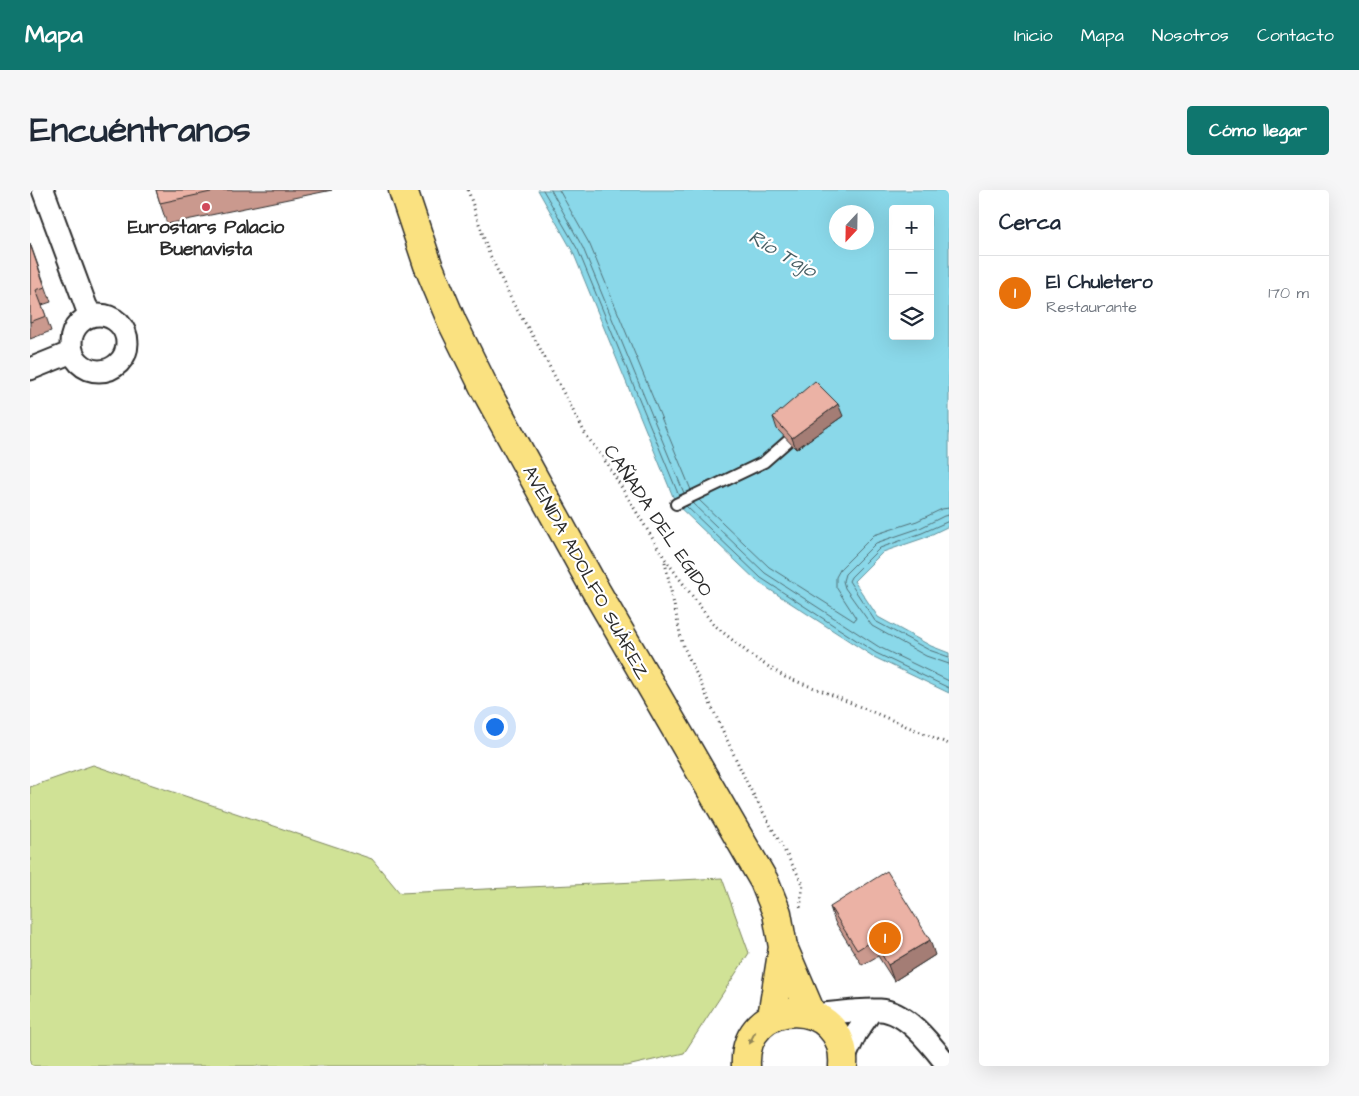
<!DOCTYPE html>
<html lang="es">
<meta charset="utf-8">
<style>
:root{--surface:#fff;--page:#f6f6f7;--text:#1f2937;--muted:#747a83;--line:#e0e1e3;--accent:#0f766e}
body{margin:0;font-family:"Architects Daughter",sans-serif;background:var(--page);color:var(--text)}
.controls{position:absolute;right:15px;top:15px;display:grid;overflow:hidden;border-radius:5px;box-shadow:0 5px 20px #0002}
.controls button{width:45px;height:45px;display:grid;place-items:center;padding:0;border:0;border-bottom:1px solid var(--line);background:var(--surface);color:var(--text);font:25px sans-serif}
.compass{position:absolute;left:799px;top:15px;width:45px;height:45px;border-radius:50%;background:var(--surface);box-shadow:0 5px 20px #0002;rotate:202deg}
.you{position:absolute;left:464px;top:536px;width:18px;height:18px;margin:-12px;border:4px solid #fff;border-radius:50%;background:#1a73e8;box-shadow:0 0 0 8px #1a73e833}
.badge{display:grid;place-items:center;width:32px;height:32px;border-radius:50%;background:var(--accent);color:#fff;font-size:16px;font-weight:700}
.pin{position:absolute;translate:-50% -50%;border:2px solid #fff;box-shadow:0 1px 5px #0006}
.list{margin:0;padding:0;list-style:none}
h2{display:flex;justify-content:space-between;align-items:center;height:65px;margin:0;padding:0 20px;font-size:21px}
h2 small{font-size:16px;font-weight:400;color:var(--muted)}
.list li{display:grid;grid-template-columns:32px 1fr auto;gap:15px;align-items:center;box-sizing:border-box;height:75px;padding:0 20px;border-top:1px solid var(--line)}
.list b{display:block;font-size:19px;white-space:nowrap}
.list p{margin:0;font-size:16px;white-space:nowrap;color:var(--muted)}
.list em{font-size:16px;font-style:normal;color:var(--muted)}
.icon{flex:none;width:28px;height:28px;fill:none;stroke:currentColor;stroke-width:2;stroke-linecap:round;stroke-linejoin:round}
.map{position:relative;flex:none;width:919px;height:876px;overflow:hidden;border-radius:5px}
header{display:flex;align-items:center;gap:30px;box-sizing:border-box;height:70px;padding:0 25px;background:var(--accent);color:#fff}
header strong{font-size:24px}
nav{display:flex;gap:28px;margin-inline-start:auto;font-size:18px}
.intro{display:flex;align-items:center;justify-content:space-between;box-sizing:border-box;height:120px;padding:0 30px}
h1{margin:0;font-size:35px}
.button{padding:12px 22px;border-radius:5px;background:var(--accent);color:#fff;font-size:18px;font-weight:700}
main{display:flex;gap:30px;padding:0 30px}
aside{flex:1;background:var(--surface);border-radius:5px;box-shadow:0 5px 20px #0002}
.map>svg:first-child{display:block}
.green{fill:#d0e296;stroke:#7e8660}
.water{fill:#8ad8e9;stroke:#64939d;fill-rule:evenodd}
.lines{fill:none;stroke-linecap:round;stroke-linejoin:round}
.shore{stroke:#517077;stroke-width:1}
.lane-casing{stroke:#2b2b2b;stroke-width:14}
.street-casing{stroke:#2b2b2b;stroke-width:25}
.primary-casing{stroke:#2b2b2b;stroke-width:31}
.path{stroke:#2b2b2b;stroke-width:3;stroke-dasharray:1 4;stroke-linecap:butt}
.lane{stroke:#fff;stroke-width:10}
.street{stroke:#fff;stroke-width:21}
.primary{stroke:#fae180;stroke-width:28}
.wall{fill:#ca998e;stroke:#2b2b2b}
.shaded-wall{fill:#a47d74;stroke:#2b2b2b}
.building{fill:#ebb2a5;stroke:#2b2b2b}
.oneway{fill:#928656}
.poi-dot{fill:#d1495b;stroke:#fff;stroke-width:2}
.labels{text-anchor:middle;stroke-width:4.5;stroke-linejoin:round;paint-order:stroke}
.poi-label{font-size:19px;font-weight:bold;fill:#2b2b2b;stroke:#fff}
.street-label{font-size:19px;fill:#2b2b2b;stroke:#fff}
.water-label{font-size:20px;font-style:italic;fill:#485f64;stroke:#fff}
</style>
<header>
<strong>Mapa</strong>
<nav><a>Inicio</a><a>Mapa</a><a>Nosotros</a><a>Contacto</a></nav>
</header>
<div class="intro"><h1>Encuéntranos</h1><a class="button">Cómo llegar</a></div>
<main>
<div class="map">
<svg width="919" height="876" viewBox="0 0 919 876">
<rect width="100%" height="100%" fill="#fff"/>
<filter id="ink" filterUnits="userSpaceOnUse"><feTurbulence type="fractalNoise" baseFrequency=".02" numOctaves="2"/><feDisplacementMap in="SourceGraphic" scale="10" xChannelSelector="R" yChannelSelector="G"/><feConvolveMatrix kernelMatrix="1 2 1 2 8 2 1 2 1" color-interpolation-filters="sRGB"/></filter>
<g filter="url(#ink)">
<!-- green -->
<path class="green" d="M 63,575 L 342,669 L 370,703 L 692,688 L 719,763 L 654,863 L 597,876 L 0,876 L 0,597 Z"/>
<!-- water -->
<path class="water" d="M 508,0 L 919,0 L 919,336 L 894,348 L 853,362 L 824,391 L 848,427 L 901,456 L 919,463 L 919,503 L 844,467 L 728,392 L 646,314 L 543,62 ZM 863,19 L 900,19 L 900,146 L 863,146 ZM 806,22 L 836,22 L 836,52 L 806,52 Z"/>
<g class="lines">
<!-- shore -->
<path class="shore" d="M 513,0 L 548,60 L 649,306
M 521,0 L 553,58 L 654,303
M 529,0 L 560,55 L 661,300
M 669,310 L 739,377 L 824,431 L 826,428 L 806,397 L 806,387 L 811,378 L 844,345 L 887,331 L 912,319 L 919,318
M 662,313 L 735,383 L 849,457 L 919,491
M 656,316 L 731,388 L 846,463 L 919,498
M 919,325 L 914,326 L 890,338 L 846,353 L 815,384 L 813,391 L 815,398 L 842,436 L 896,466 L 919,474
M 919,331 L 892,343 L 850,358 L 821,387 L 819,391 L 845,431 L 899,460 L 919,467"/>
<defs>
<path id="lane" d="M 646,314 L 734,272 L 758,251"/>
<path id="street" d="M 13,0 L 56,116 L 62,126
M41 153a28 28 0 1 1 56 0a28 28 0 1 1-56 0Z
M 0,179 L 42,162
M 784,825 C 805,823 829,819 850,820 C 877,821 903,857 918,876
M 814,869 L 826,843 L 842,820"/>
<path id="primary" d="M 373,0 L 398,75 L 422,132 L 454,197 L 566,401 L 734,691 L 747,723 L 753,757 L 782,825
M 742,827 L 753,757
M 716,876 C 712,804 818,805 813,876"/>
</defs>
<!-- lane casing -->
<use href="#lane" class="lane-casing"/>
<!-- street casing -->
<use href="#street" class="street-casing"/>
<!-- primary casing -->
<use href="#primary" class="primary-casing"/>
<!-- path -->
<path class="path" d="M 438,0 L 458,61 L 483,113 L 507,153 L 556,245 L 578,275 L 635,369 L 683,434 L 723,467 L 755,487 L 795,502 L 919,554
M 635,372 L 652,453 L 718,595 L 773,694 L 770,720"/>
<!-- lane -->
<use href="#lane" class="lane"/>
<!-- street -->
<use href="#street" class="street"/>
<!-- primary -->
<use href="#primary" class="primary"/>
</g>
<!-- wall -->
<path class="wall" d="M 126,0 L 302,0 L 137,34 L 130,13 Z
M 0,53 L 21,112 L 12,115 L 21,141 L 0,149 Z
M 813,226 L 766,259 L 747,239 L 743,227 Z
M 800,717 L 905,765 L 864,791 L 848,766 L 832,775 L 805,732 Z"/>
<!-- shaded-wall -->
<path class="shaded-wall" d="M 808,214 L 813,226 L 766,259 L 762,248 Z
M 900,750 L 905,765 L 864,791 L 858,775 Z"/>
<!-- building -->
<path class="building" d="M 126,0 L 190,0 L 130,13 Z
M 0,54 L 15,97 L 6,100 L 16,126 L 0,132 Z
M 785,191 L 808,214 L 762,248 L 743,227 Z
M 857,681 L 900,750 L 858,775 L 843,750 L 827,760 L 800,717 Z"/>
<!-- one-way arrows -->
<defs><path id="oneway-solid" d="M-6-.8H1V-3.2L6.5 0L1 3.2V.8H-6Z" transform="scale(1.25)"/></defs>
<use class="oneway" href="#oneway-solid" transform="translate(722 848) rotate(118)"/>
</g>
<!-- markers -->
<circle class="poi-dot" cx="176" cy="17" r="5"/>
<g class="labels">
<!-- poi labels -->
<g class="poi-label">
<text x="176" y="43">Eurostars Palacio<tspan x="176" dy="22">Buenavista</tspan></text>
</g>
<!-- street labels -->
<g class="street-label">
<text transform="translate(629 330) rotate(56)" y="7">CAÑADA DEL EGIDO</text>
<text transform="translate(557 382) rotate(61)" y="7">AVENIDA ADOLFO SUÁREZ</text>
</g>
<!-- water labels -->
<g class="water-label">
<text transform="translate(753 63) rotate(30)" y="7">Río Tajo</text>
</g>
</g>
</svg>
<div class="controls">
<button>+</button>
<button>−</button>
<button><svg class="icon" aria-label="layers" viewBox="0 0 24 24"><path d="M12 4l9 5-9 5-9-5zM3 14l9 5 9-5"/></svg></button>
</div>
<svg class="compass" viewBox="-18 -18 36 36"><path d="M0-13l5 13h-10z" fill="#e53935"/><path d="M0 13l5-13h-10z" fill="#747a83"/></svg>
<div class="you"></div>
<div class="pin badge" style="left:855px;top:748px;background:#e8710a">1</div>
</div>
<aside>
<h2>Cerca<small></small></h2>
<ul class="list">
<li><span class="badge" style="background:#e8710a">1</span><div><b>El Chuletero</b><p>Restaurante</p></div><em>170 m</em></li>
</ul>
</aside>
</main>
